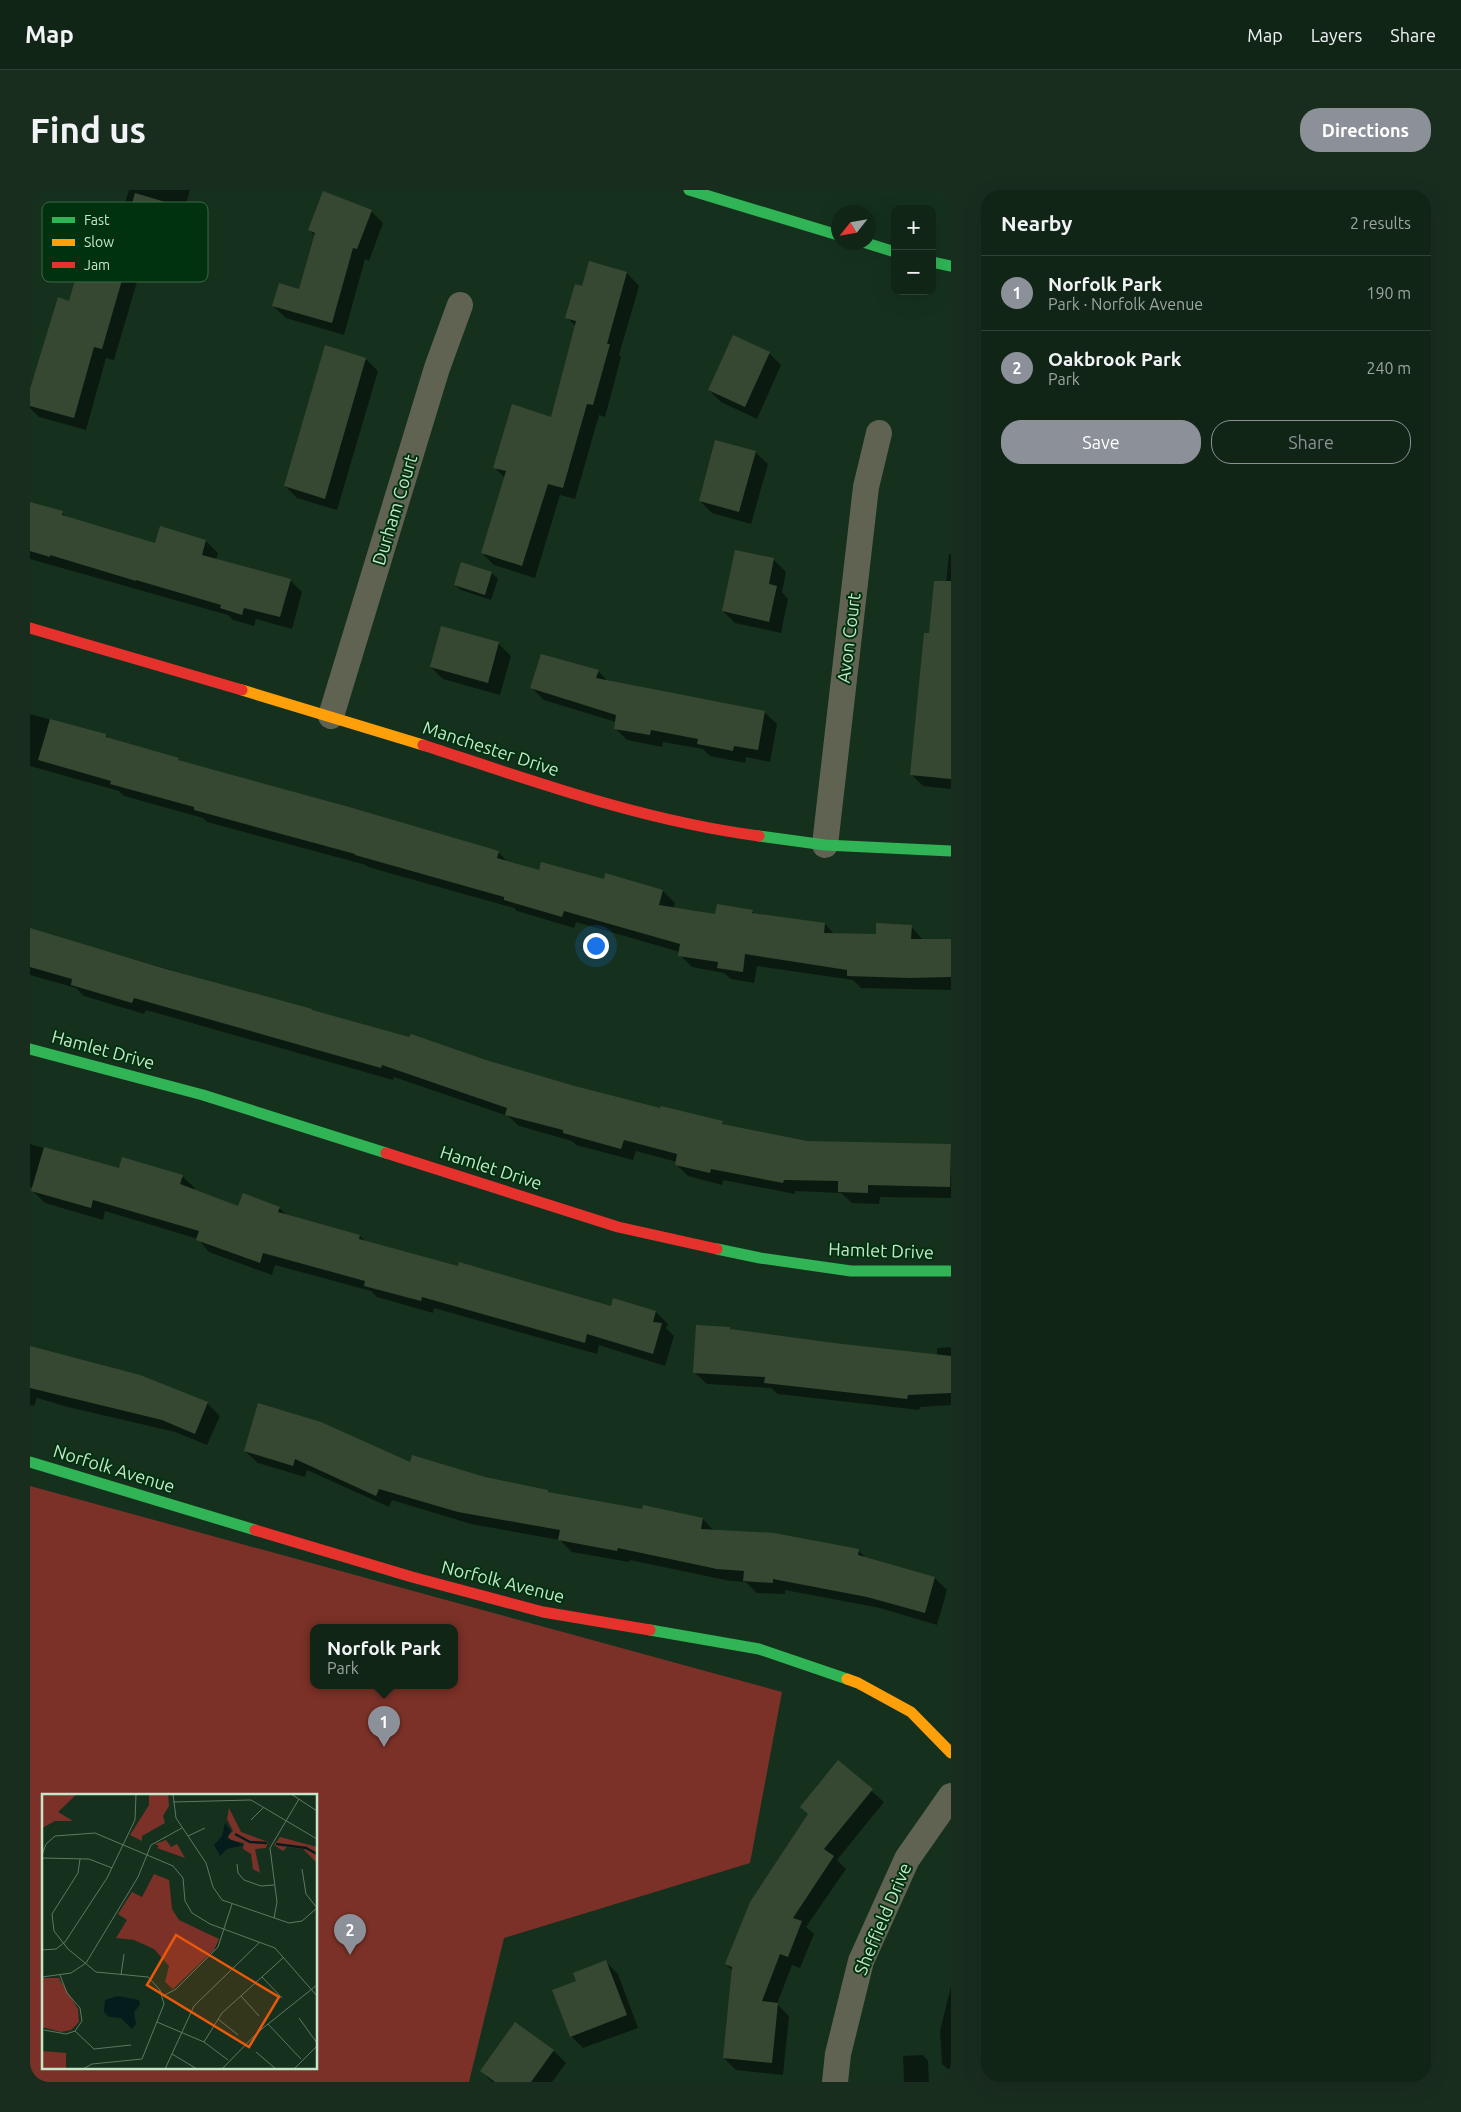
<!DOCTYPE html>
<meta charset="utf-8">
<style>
:root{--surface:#102516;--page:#192d1f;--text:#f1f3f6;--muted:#9ca5a1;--line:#304235;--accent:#8c9099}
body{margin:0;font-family:Ubuntu,sans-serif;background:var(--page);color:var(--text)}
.controls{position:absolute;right:15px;top:15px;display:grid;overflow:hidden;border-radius:10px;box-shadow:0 5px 20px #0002}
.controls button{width:45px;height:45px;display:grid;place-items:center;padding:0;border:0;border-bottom:1px solid var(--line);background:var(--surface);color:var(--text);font:25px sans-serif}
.compass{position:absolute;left:801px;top:15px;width:45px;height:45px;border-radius:50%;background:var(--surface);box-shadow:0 5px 20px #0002;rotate:239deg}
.you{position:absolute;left:565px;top:755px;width:18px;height:18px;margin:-12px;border:4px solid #fff;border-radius:50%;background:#1a73e8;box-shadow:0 0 0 8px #1a73e833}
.badge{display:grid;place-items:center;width:32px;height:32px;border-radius:50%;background:var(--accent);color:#fff;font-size:16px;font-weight:700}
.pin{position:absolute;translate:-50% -41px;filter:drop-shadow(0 1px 2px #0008)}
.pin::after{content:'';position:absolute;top:26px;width:18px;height:15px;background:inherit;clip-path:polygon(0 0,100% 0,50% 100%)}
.popup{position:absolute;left:280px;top:1434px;width:148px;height:65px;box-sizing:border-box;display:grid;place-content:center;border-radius:10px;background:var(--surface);filter:drop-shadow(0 1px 4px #0005);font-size:16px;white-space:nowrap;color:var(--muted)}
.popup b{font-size:19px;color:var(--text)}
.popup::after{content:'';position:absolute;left:50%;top:100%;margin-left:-10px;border:10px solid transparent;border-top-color:var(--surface)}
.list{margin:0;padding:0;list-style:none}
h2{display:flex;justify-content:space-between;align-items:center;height:65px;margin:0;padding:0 20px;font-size:21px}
h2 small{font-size:16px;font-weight:400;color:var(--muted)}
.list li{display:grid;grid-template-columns:32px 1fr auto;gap:15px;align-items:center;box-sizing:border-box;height:75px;padding:0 20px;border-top:1px solid var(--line)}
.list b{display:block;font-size:19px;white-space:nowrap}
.list p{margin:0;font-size:16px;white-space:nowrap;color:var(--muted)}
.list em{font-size:16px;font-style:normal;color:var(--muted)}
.actions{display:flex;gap:10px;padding:15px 20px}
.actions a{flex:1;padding:11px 0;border:1px solid var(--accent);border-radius:20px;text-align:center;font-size:18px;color:var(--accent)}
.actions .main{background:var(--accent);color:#fff}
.map{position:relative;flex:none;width:921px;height:1892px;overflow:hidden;border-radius:20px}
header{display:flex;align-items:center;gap:30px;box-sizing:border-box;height:70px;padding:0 25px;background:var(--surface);border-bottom:1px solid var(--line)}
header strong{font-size:24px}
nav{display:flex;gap:28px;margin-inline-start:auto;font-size:18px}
.intro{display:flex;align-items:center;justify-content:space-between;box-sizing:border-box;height:120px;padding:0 30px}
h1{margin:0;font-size:35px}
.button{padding:12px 22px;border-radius:20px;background:var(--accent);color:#fff;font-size:18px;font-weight:700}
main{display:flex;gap:30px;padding:0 30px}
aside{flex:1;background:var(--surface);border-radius:20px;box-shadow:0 5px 20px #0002}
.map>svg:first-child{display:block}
.green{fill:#7b3127;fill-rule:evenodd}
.shadow{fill:#0007}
.building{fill:#364832}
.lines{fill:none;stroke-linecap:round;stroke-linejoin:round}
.street{stroke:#606352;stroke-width:26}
.fast{stroke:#30b455;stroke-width:11}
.slow{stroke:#ff9f0a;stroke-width:11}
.jam{stroke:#e5322d;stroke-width:11}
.labels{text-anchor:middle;stroke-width:4;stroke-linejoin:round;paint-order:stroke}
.street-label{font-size:18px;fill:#c6e6ca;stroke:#00320f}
.inset-river{fill:none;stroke:#051c1d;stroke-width:2.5}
.inset-road{fill:none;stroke:#5c7963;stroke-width:1}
.view{fill:#e8590c;fill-opacity:0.15;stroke:#e8590c;stroke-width:2.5}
.inset-edge{fill:none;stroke:#c6e6ca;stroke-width:2.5}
.key{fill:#00320f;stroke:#3b6847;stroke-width:1}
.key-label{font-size:14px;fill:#c6e6ca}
</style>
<header>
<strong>Map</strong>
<nav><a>Map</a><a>Layers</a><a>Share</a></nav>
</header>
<div class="intro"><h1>Find us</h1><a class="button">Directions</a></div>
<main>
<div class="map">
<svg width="921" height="1892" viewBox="0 0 921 1892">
<rect width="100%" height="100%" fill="#15311e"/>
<!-- green -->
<path class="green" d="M 0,1296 L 752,1502 L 720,1673 L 474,1748 L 439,1892 L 0,1892 ZM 284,1438 L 424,1438 L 424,1496 L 284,1496 ZM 14,1606 L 286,1606 L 286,1878 L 14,1878 Z"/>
<!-- shadow -->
<path class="shadow" d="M 99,0 L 160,0 L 136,85 L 111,78 L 84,170 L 76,168 L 56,240 L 9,227 L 0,218 L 0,203 L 40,112 L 70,91 Z
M 341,21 L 353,33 L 339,71 L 335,69 L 314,145 L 256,128 L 243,116 L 270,100 L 285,46 L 280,40 Z
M 560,73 L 597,83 L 609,96 L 589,165 L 591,167 L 575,227 L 569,225 L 545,309 L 530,305 L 505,388 L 464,375 L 452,363 L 475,288 L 464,277 L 522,229 L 546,137 L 537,127 L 553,97 Z
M 739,163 L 751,175 L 727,229 L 691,212 L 679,200 Z
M 336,169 L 348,181 L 307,320 L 267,308 L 255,296 Z
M 725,262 L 738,274 L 721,334 L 682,323 L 670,311 Z
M 0,313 L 32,323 L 38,329 L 126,355 L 176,351 L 188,363 L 186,370 L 260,390 L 272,402 L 262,439 L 226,429 L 224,436 L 203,430 L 198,425 L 0,369 Z
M 706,361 L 744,370 L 756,382 L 752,402 L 758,409 L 751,443 L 705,433 L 693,421 Z
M 919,364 L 921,364 L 921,599 L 893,596 L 881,584 L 900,445 L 916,393 Z
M 432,374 L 462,383 L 468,389 L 461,410 L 431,400 L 425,395 Z
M 412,438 L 469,454 L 481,466 L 470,505 L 413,489 L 401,477 Z
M 568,481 L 579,492 L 734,522 L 747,534 L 740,572 L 716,567 L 715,573 L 680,566 L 673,559 L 633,552 L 632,557 L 597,550 L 585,538 L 586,532 L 514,510 L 502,498 Z
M 0,524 L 76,545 L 80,550 L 148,569 L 152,573 L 468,662 L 479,673 L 510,682 L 575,691 L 576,685 L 633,701 L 645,713 L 643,719 L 686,726 L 722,721 L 725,724 L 795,734 L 805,745 L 847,746 L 881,736 L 893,750 L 921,750 L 921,800 L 831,798 L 823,790 L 727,776 L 724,793 L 701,789 L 694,783 L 662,777 L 650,765 L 650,762 L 546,732 L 544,738 L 487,721 L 484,718 L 338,677 L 336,675 L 177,632 L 173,628 L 94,606 L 89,601 L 0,576 Z
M 0,739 L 458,872 L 631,920 L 692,933 L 696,936 L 777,953 L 921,955 L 921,1008 L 850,1007 L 849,1014 L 822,1013 L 811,1003 L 765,1001 L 765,1004 L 693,990 L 692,995 L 658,986 L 646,974 L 647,972 L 606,961 L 603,970 L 546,955 L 542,951 L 489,936 L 478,926 L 364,887 L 363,890 L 116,820 L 114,824 L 54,806 L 46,798 L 0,785 Z
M 0,954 L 89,980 L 152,986 L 165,998 L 164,1001 L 209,1017 L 249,1018 L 258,1026 L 330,1046 L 336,1052 L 582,1117 L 626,1122 L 638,1134 L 636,1138 L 644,1146 L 635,1176 L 569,1155 L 567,1164 L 404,1118 L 403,1123 L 347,1107 L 341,1101 L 245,1075 L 242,1085 L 179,1062 L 168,1049 L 75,1021 L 73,1030 L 15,1013 L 3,1001 L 4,998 L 0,997 Z
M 700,1138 L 702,1141 L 907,1166 L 907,1158 L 921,1157 L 921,1215 L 890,1217 L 889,1220 L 748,1204 L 741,1198 L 677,1194 L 664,1182 Z
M 0,1158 L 109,1186 L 178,1214 L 190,1226 L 177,1255 L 145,1242 L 38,1217 L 7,1208 L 4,1216 L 0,1215 Z
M 215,1261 L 381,1274 L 518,1301 L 521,1304 L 613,1321 L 673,1329 L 684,1341 L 828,1360 L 837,1369 L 905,1388 L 917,1400 L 907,1435 L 850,1418 L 755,1400 L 755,1404 L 727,1403 L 716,1392 L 700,1391 L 600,1370 L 599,1372 L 542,1362 L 530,1350 L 441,1334 L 362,1310 L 359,1317 L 277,1280 L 275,1287 L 228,1273 Z
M 808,1572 L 854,1612 L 807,1670 L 816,1679 L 776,1737 L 784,1744 L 770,1778 L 762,1775 L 747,1814 L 759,1826 L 753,1885 L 706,1880 L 694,1868 L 703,1781 L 696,1774 Z
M 576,1772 L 588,1784 L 608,1838 L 553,1858 L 541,1846 L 548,1792 Z
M 921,1796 L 921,1879 L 918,1879 L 912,1874 L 910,1841 Z
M 485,1834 L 524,1861 L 536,1873 L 522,1892 L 462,1892 L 451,1881 Z
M 893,1865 L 898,1871 L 899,1892 L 874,1892 L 873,1866 Z"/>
<!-- building -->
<path class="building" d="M 293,1 L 342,20 L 327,59 L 323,58 L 302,133 L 242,116 L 249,93 L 269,99 L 285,43 L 278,40 Z
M 105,3 L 142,14 L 124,74 L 99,66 L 72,159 L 64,157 L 44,228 L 0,216 L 0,199 L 28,107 L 39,111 L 47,83 L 69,90 L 88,24 L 98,27 Z
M 559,71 L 597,82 L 577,154 L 580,154 L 563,215 L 557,214 L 533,298 L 518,294 L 492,376 L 451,363 L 476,281 L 463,278 L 482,214 L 521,227 L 546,131 L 535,128 L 545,94 L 552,96 Z
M 703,145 L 740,162 L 715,217 L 678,200 Z
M 295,155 L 336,168 L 295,309 L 254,296 Z
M 685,250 L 726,261 L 709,322 L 669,311 Z
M 0,312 L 33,321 L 32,325 L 125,353 L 130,336 L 176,350 L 172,365 L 261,389 L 250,427 L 214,418 L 212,425 L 190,418 L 191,415 L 106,390 L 106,391 L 20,365 L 20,367 L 0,361 Z
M 705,360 L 744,368 L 739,394 L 747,396 L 739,432 L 692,421 Z
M 431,372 L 462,382 L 455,405 L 424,395 Z
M 904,391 L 921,391 L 921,589 L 880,585 L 894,443 L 899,443 Z
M 411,436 L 469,452 L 458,493 L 400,477 Z
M 511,464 L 569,480 L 566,488 L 735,521 L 728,560 L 704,556 L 703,561 L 667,554 L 668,549 L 621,540 L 620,545 L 584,539 L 586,525 L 500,498 Z
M 20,529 L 76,544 L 76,547 L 149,568 L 148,570 L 319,617 L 469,661 L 467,668 L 509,680 L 511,672 L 574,689 L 575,683 L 633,700 L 629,715 L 685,724 L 687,714 L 723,720 L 722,723 L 795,733 L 794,743 L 846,744 L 846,733 L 882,735 L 881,749 L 921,749 L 921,787 L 880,788 L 817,786 L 817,780 L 715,764 L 713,782 L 687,778 L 688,772 L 648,766 L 650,754 L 534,721 L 532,727 L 474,710 L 474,707 L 325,665 L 325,664 L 164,620 L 164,617 L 80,594 L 81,591 L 8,570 Z
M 0,738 L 136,779 L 282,819 L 282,820 L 379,847 L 381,844 L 459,871 L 545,896 L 630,918 L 631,916 L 693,931 L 692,934 L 777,951 L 921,954 L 920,997 L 838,995 L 838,1003 L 808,1002 L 808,991 L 754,990 L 753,993 L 681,979 L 680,983 L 645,975 L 647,964 L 594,950 L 591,959 L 533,943 L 533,940 L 475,925 L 477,918 L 352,875 L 351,878 L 104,808 L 102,813 L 41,795 L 42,789 L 0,777 Z
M 14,957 L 89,978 L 92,967 L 153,985 L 150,994 L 208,1016 L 213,1003 L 250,1017 L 248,1022 L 330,1045 L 329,1049 L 428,1076 L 429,1072 L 581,1116 L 583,1108 L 626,1121 L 623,1132 L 632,1133 L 623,1164 L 557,1144 L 555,1153 L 392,1107 L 391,1111 L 334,1096 L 335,1091 L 233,1063 L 230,1073 L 166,1050 L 169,1041 L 63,1010 L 61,1018 L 1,1001 Z
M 666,1135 L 700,1137 L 700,1139 L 804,1153 L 921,1166 L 921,1203 L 878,1205 L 877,1209 L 734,1193 L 735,1187 L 663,1183 Z
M 0,1156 L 110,1185 L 178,1212 L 165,1244 L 132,1230 L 0,1198 Z
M 228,1213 L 291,1232 L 380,1272 L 382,1265 L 455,1287 L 518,1300 L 518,1302 L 612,1319 L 613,1315 L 673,1328 L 671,1339 L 744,1343 L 829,1359 L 828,1365 L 905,1387 L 895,1423 L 837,1407 L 743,1389 L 743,1393 L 713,1391 L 714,1381 L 687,1379 L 588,1358 L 587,1361 L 528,1350 L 530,1340 L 428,1322 L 349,1299 L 346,1306 L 265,1269 L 263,1276 L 214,1261 Z
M 808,1570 L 843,1599 L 794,1659 L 804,1666 L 763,1728 L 772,1731 L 758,1767 L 750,1764 L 732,1811 L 748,1813 L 742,1873 L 693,1868 L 702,1777 L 695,1774 L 720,1712 L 778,1624 L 770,1617 Z
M 576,1770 L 597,1825 L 540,1847 L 522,1800 L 546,1791 L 543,1783 Z
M 485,1832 L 524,1860 L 501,1892 L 465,1892 L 450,1881 Z"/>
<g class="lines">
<!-- street -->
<path class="street" d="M 301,526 L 407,178 L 430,115
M 795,655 L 836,297 L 849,243
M 805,1892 L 808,1864 L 831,1771 L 877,1669 L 921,1606"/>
<!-- fast -->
<path class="fast" d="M 659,0 L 808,45
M 833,52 L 865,62
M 902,72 L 921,76
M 729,646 L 795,655 L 921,661
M 0,859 L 173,905 L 356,963
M 687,1059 L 730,1068 L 821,1081 L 921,1081
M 0,1272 L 225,1340
M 620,1440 L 729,1459 L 817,1489"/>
<!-- slow -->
<path class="slow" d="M 212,500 L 393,555
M 817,1489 L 828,1493 L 881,1522 L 921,1563"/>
<!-- jam -->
<path class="jam" d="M 0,438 L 212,500
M 393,555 C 503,591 613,631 729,646
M 356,963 L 588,1037 L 687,1059
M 225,1340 L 382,1387 L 513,1422 L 620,1440"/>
</g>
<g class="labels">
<!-- street labels -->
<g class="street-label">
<text transform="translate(365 320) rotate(-73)" y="6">Durham Court</text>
<text transform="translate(819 448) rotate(-83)" y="6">Avon Court</text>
<text transform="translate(461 559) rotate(18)" y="6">Manchester Drive</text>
<text transform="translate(73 860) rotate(15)" y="6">Hamlet Drive</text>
<text transform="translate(461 978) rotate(18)" y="6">Hamlet Drive</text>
<text transform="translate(851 1061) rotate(2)" y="6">Hamlet Drive</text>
<text transform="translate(84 1279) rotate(17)" y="6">Norfolk Avenue</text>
<text transform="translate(473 1392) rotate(14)" y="6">Norfolk Avenue</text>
<text transform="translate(853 1729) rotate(-67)" y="6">Sheffield Drive</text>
</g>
</g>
<!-- overview -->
<g transform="translate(12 1604)">
<rect width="275" height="275" fill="#15311e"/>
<path d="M 0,0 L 35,0 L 16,18 L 31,27 L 13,27 L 0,34 ZM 107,1 L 126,0 L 127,12 L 121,22 L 123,29 L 100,42 L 100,47 L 88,41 L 107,11 ZM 187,14 L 199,38 L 226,48 L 224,54 L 213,55 L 218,79 L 211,75 L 209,60 L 201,55 L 202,49 L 188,46 L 186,42 L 191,37 L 185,25 ZM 238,43 L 275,53 L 275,69 L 261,55 L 245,53 L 241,57 L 232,51 ZM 124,46 L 129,53 L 135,50 L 143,64 L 115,54 L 117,52 L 113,50 ZM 112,80 L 127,86 L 130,115 L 137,126 L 177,145 L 172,156 L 131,195 L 123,188 L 127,172 L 112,155 L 92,146 L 74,144 L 85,126 L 76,120 L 90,98 L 100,103 ZM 0,184 L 17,184 L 36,215 L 37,228 L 29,236 L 19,238 L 0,233 ZM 0,257 L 24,259 L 24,275 L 0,275 Z" fill="#7b3127"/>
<path d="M 183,29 L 189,37 L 185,44 L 202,51 L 185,55 L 178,62 L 172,51 L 180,42 ZM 76,202 L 97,206 L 98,211 L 92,218 L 94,230 L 90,235 L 79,224 L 67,223 L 62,218 L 63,206 Z" fill="#051c1d"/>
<path class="inset-river" d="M 193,40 L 208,48 L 225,49M 234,50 L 264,54 L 275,60"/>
<path class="inset-road" d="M 131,0 L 134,24 L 164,69 L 171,93 L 180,106 L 247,129 L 260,127 L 275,114M 249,0 L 275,17M 131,8 L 209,6 L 275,45M 209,26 L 222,13M 146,42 L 163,34M 0,61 L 4,50 L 13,42 L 53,39 L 131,72 L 141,84 L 143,107 L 150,119 L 168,130 L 233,154 L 275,202M 0,64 L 47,65 L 70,74M 38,65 L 36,79 L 10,120 L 12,137 L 26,155 L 54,178 L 106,183 L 118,196 L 122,210 L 100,265 L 50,270 L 41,275M 195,70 L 196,79 L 202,86 L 219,92 L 232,91M 260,75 L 264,100 L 275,114M 232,124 L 235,108 L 228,54 L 257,5M 0,156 L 14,155 L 23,148 L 65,84 L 93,26 L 94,0M 79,181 L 82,160M 0,183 L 29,179 L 44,169 L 96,83 L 109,51 L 140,34M 220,183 L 240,204M 121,202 L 134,195 L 176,153 L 190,110M 199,202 L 217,222M 257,224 L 275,249M 176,225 L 196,241M 115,228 L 162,248 L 186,266M 226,230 L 259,265M 2,236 L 24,240 L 33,237 L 40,227 L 38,214 L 25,199 L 18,181M 33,237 L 52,255 L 89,251M 162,248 L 180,219 L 242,163M 214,258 L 234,275M 130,260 L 155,275M 123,275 L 152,212 L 218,148M 180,275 L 216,238 L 275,191M 252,275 L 275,252"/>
<path class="view" d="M 134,141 L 237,203 L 207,253 L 105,191 Z"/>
<rect width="275" height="275" class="inset-edge"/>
</g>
<!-- legend -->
<rect x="12" y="12" width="166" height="80" rx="8" class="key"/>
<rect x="22" y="27" width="23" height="6" fill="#30b455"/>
<rect x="22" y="49" width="23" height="7" fill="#ff9f0a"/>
<rect x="22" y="72" width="23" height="6" fill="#e5322d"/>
<g class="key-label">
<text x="54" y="35">Fast</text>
<text x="54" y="57">Slow</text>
<text x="54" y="80">Jam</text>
</g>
</svg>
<div class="controls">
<button>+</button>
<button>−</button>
</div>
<svg class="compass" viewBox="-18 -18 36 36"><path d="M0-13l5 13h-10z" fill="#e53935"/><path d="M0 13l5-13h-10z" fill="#9ca5a1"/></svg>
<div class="you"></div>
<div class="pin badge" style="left:354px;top:1557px">1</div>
<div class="popup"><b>Norfolk Park</b>Park</div>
<div class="pin badge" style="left:320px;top:1765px">2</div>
</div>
<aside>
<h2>Nearby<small>2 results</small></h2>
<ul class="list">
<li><span class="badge">1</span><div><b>Norfolk Park</b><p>Park · Norfolk Avenue</p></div><em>190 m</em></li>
<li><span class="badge">2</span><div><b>Oakbrook Park</b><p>Park</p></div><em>240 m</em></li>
</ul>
<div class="actions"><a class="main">Save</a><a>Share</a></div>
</aside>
</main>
